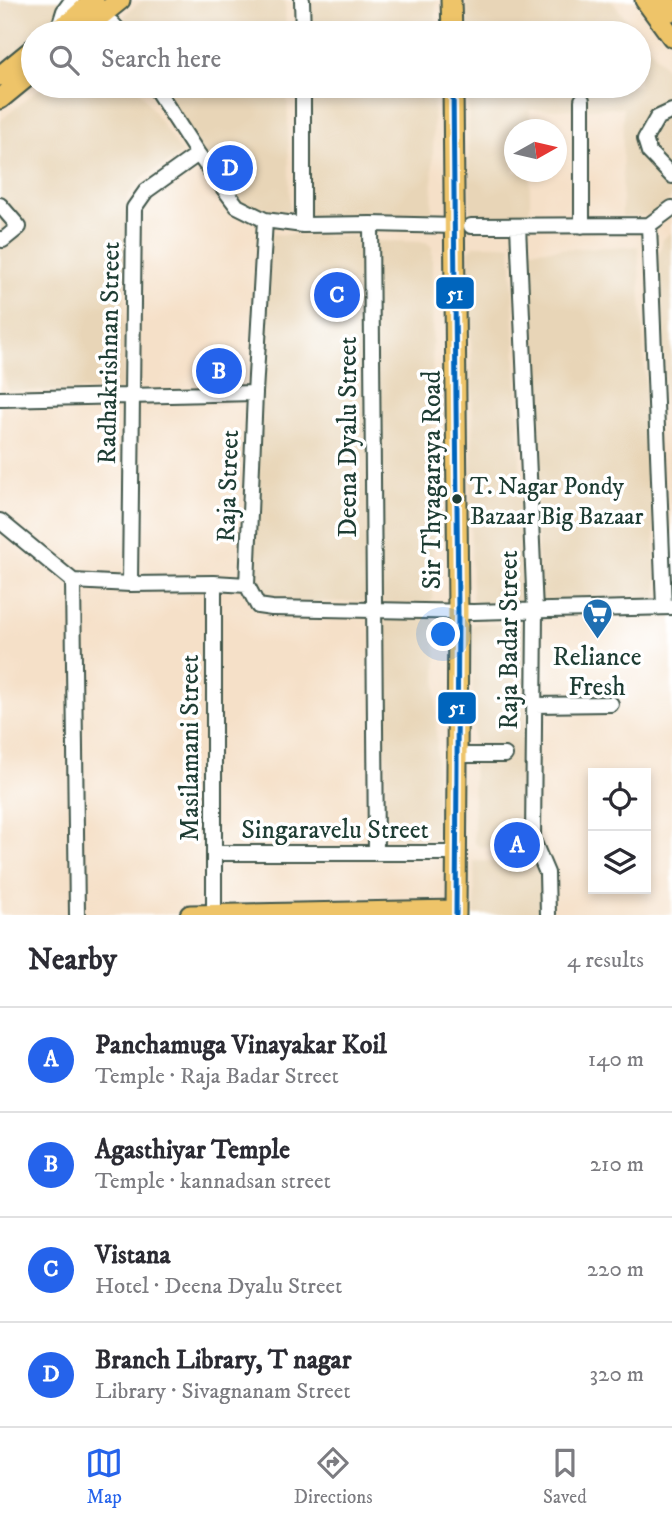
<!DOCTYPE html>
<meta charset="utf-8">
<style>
:root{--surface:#fff;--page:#f2f2f3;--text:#2b2b33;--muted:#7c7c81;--line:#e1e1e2;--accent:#2563eb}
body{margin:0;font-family:"IM FELL DW Pica",serif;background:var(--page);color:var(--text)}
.controls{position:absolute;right:21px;bottom:21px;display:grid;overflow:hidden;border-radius:0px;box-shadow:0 4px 10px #0003}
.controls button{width:63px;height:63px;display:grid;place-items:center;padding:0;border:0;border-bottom:2px solid var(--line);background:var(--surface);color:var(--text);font:35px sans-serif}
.compass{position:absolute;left:504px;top:119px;width:63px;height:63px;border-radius:50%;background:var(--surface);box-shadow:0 4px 10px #0003;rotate:82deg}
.you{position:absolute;left:444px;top:635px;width:24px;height:24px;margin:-18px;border:5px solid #fff;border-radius:50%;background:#1a73e8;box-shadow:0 0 0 10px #1a73e833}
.badge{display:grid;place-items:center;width:46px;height:46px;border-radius:50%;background:var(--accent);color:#fff;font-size:23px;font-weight:700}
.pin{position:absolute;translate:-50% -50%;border:4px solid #fff;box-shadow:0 2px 7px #0006}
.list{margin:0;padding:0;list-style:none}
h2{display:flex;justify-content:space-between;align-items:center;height:91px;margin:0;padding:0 28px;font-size:30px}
h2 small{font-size:23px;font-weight:400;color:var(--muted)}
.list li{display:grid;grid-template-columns:46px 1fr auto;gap:21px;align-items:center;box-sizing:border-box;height:105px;padding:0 28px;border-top:2px solid var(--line)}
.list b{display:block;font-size:26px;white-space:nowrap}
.list p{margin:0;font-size:23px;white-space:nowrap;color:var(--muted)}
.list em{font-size:23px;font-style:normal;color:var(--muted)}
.icon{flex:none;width:38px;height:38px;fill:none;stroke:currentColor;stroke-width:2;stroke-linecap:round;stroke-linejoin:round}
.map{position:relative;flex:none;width:672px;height:915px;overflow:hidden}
.search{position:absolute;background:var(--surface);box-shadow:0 4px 10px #0003;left:21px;right:21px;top:21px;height:77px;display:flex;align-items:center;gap:18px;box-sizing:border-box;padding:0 24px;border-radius:38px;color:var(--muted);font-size:26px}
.sheet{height:511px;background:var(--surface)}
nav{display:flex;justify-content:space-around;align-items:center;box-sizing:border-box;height:98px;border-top:2px solid var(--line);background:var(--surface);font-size:19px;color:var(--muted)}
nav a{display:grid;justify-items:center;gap:4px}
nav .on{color:var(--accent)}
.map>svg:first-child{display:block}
.built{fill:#e8d5b7}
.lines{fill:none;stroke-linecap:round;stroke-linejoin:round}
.minor-casing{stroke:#3f554a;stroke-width:18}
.major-casing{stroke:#3f554a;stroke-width:23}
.minor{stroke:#fff;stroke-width:14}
.major{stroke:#eec469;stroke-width:19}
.bus-1-casing{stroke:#fff;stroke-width:10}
.bus-1{stroke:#0065bd;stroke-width:5}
.bus-dot{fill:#1f3d34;stroke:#fff;stroke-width:2.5}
.labels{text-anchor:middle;stroke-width:7;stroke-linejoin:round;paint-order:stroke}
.bus-label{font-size:24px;fill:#1f3d34;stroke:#fff;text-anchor:start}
.street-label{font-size:26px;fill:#1f3d34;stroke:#fff}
.poi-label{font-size:26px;fill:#1f3d34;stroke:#fff}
.line-badge{stroke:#fff;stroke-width:2.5}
.badge-label{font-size:19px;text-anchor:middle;font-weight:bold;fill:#fff}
</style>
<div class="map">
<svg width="672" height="915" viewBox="0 0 672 915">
<rect width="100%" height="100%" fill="#fff"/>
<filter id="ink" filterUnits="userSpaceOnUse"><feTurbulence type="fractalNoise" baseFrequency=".0143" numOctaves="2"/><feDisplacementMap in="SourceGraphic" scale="14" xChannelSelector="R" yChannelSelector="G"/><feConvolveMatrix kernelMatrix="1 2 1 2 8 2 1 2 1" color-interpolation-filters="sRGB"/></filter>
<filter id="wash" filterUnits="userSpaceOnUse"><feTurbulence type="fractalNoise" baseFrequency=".00686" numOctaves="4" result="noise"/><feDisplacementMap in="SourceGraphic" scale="28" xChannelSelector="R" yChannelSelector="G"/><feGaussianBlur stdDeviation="1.57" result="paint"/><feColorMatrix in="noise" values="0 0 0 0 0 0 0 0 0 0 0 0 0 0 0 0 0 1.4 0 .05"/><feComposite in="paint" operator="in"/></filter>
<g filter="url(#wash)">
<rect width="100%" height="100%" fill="#f5e0c8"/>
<!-- built -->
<path class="built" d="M 0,0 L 63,0 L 69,5 L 46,33 L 33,33 L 33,44 L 0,70 Z
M 143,0 L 285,0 L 286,33 L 125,33 L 123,30 L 125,14 Z
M 309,0 L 436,0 L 436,33 L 308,33 Z
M 466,0 L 611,0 L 637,33 L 467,33 Z
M 639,35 L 672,76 L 672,198 L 654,215 L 622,217 L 623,108 L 530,110 L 530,129 L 514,130 L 514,172 L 530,172 L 530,221 L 476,222 L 470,215 L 468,86 L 639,86 Z
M 42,86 L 137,86 L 182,154 L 143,178 L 127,196 L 123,390 L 8,391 L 0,357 L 0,121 Z
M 159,86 L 287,86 L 290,211 L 236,204 Z
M 308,86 L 434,86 L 432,214 L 425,221 L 314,220 L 306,210 Z
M 672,232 L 672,504 L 671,504 L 657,262 L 663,239 Z
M 271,234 L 369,236 L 369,601 L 261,603 L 249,574 Z
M 373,241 L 426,242 L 432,247 L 433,599 L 428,604 L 378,603 Z
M 475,245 L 511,245 L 526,603 L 478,603 L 472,599 L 470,507 L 473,429 L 469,251 Z
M 638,246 L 658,603 L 540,605 L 526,250 Z
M 384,614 L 430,616 L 436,621 L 437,835 L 433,839 L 386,841 Z
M 477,623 L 526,624 L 529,847 L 479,847 L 474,842 L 472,625 Z
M 474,861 L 536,861 L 545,867 L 545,915 L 475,915 Z"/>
</g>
<g filter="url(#ink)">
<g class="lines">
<defs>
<path id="minor" d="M 302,0 L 303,33
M 96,19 L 112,23 L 121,33
M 59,27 L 64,11 L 72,0
M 154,86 L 198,154 L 237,206 L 265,220 L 303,225 L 371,224 L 456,226
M 303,86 L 303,225
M 672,111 L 657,118 L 645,139 L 649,152 L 672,176
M 0,205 L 19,227 L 3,240 L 0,239
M 371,224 L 376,852
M 649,225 L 664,607
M 471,226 L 649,225 L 672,208
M 518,226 L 535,611 L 533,840 L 547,873 L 548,915
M 582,226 L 582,100
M 0,399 L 255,393
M 0,521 L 73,581 L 130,584 L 214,583 L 247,585
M 73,581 L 77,915
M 130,584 L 134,208 L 146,191 L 198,154
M 247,585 L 258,606 L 272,608 L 473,612 L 672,607
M 247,585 L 255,393 L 265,220
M 534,705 L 611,704
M 456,755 L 505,755
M 214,853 L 455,853
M 214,914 L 214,583"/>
<path id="major" d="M 451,0 L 452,33
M 645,0 L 672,37
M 664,0 L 672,11
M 52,33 L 71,21 L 94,0
M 79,33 L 120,0
M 0,76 L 33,49
M 453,86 L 458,611 L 456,915
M 0,99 L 33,72
M 190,915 L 456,910"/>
</defs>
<!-- minor casing -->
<use href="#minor" class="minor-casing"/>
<!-- major casing -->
<use href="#major" class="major-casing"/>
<!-- minor -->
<use href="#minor" class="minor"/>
<!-- major -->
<use href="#major" class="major"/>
<defs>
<path id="bus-1" d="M 453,86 L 458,611 L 456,915"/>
</defs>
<!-- bus-1 casing -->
<use href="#bus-1" class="bus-1-casing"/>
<!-- bus-1 -->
<use href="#bus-1" class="bus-1"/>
</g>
</g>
<!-- icons -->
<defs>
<symbol id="supermarket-pin" viewBox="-11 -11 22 30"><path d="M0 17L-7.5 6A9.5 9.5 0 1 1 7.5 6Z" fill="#1f6fb2" stroke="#fff"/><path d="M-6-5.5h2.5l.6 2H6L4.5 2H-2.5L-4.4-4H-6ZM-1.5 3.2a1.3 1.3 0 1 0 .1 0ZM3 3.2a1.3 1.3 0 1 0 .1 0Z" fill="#fff"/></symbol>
</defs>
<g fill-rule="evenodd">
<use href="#supermarket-pin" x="580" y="596" width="35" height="47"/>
</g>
<!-- markers -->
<circle class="bus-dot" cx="457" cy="499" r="6"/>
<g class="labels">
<!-- bus labels -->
<g class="bus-label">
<text x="470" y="494">T. Nagar Pondy<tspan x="470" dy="30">Bazaar Big Bazaar</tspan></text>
</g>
<!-- street labels -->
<g class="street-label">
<text transform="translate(108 353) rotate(-89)" y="9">Radhakrishnan Street</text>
<text transform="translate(347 437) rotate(-90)" y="9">Deena Dyalu Street</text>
<text transform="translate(431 480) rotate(-90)" y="9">Sir Thyagaraya Road</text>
<text transform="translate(227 486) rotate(-88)" y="9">Raja Street</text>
<text transform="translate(508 640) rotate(-90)" y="9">Raja Badar Street</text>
<text transform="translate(189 748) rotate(-90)" y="9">Masilamani Street</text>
<text x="335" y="838">Singaravelu Street</text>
</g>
<!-- poi labels -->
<g class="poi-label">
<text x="597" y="665">Reliance<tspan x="597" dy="30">Fresh</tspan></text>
</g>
</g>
<g class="line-badge">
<rect x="435" y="276" width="40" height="34" rx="7" fill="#0065bd"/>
<rect x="437" y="691" width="40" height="34" rx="7" fill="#0065bd"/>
</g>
<g class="badge-label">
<text x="455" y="300">51</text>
<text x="457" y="714">51</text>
</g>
</svg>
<div class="controls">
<button><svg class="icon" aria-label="locate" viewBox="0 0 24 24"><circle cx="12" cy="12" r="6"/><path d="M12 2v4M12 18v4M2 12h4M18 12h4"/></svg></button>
<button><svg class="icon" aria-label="layers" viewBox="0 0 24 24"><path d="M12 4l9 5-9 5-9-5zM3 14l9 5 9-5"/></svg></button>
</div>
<svg class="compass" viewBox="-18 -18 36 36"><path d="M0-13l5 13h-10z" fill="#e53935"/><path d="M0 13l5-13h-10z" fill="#7c7c81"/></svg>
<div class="you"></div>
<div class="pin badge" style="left:517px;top:845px">A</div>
<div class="pin badge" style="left:219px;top:371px">B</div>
<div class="pin badge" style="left:337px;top:295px">C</div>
<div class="pin badge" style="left:230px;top:168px">D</div>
<div class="search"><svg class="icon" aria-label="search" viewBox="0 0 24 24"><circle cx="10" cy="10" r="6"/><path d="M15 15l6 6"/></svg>Search here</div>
</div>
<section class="sheet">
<h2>Nearby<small>4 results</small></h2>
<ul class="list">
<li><span class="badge">A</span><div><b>Panchamuga Vinayakar Koil</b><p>Temple · Raja Badar Street</p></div><em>140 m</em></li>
<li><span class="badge">B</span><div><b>Agasthiyar Temple</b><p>Temple · kannadsan street</p></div><em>210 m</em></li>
<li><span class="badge">C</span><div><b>Vistana</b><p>Hotel · Deena Dyalu Street</p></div><em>220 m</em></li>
<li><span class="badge">D</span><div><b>Branch Library, T nagar</b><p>Library · Sivagnanam Street</p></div><em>320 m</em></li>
</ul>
</section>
<nav>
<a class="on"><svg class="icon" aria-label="map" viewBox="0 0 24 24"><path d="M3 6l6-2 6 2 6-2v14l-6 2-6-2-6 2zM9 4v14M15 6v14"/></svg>Map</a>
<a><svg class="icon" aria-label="directions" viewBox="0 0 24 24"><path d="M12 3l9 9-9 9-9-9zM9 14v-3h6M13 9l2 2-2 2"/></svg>Directions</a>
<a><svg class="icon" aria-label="saved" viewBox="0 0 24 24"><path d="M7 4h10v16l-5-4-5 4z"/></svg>Saved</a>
</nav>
